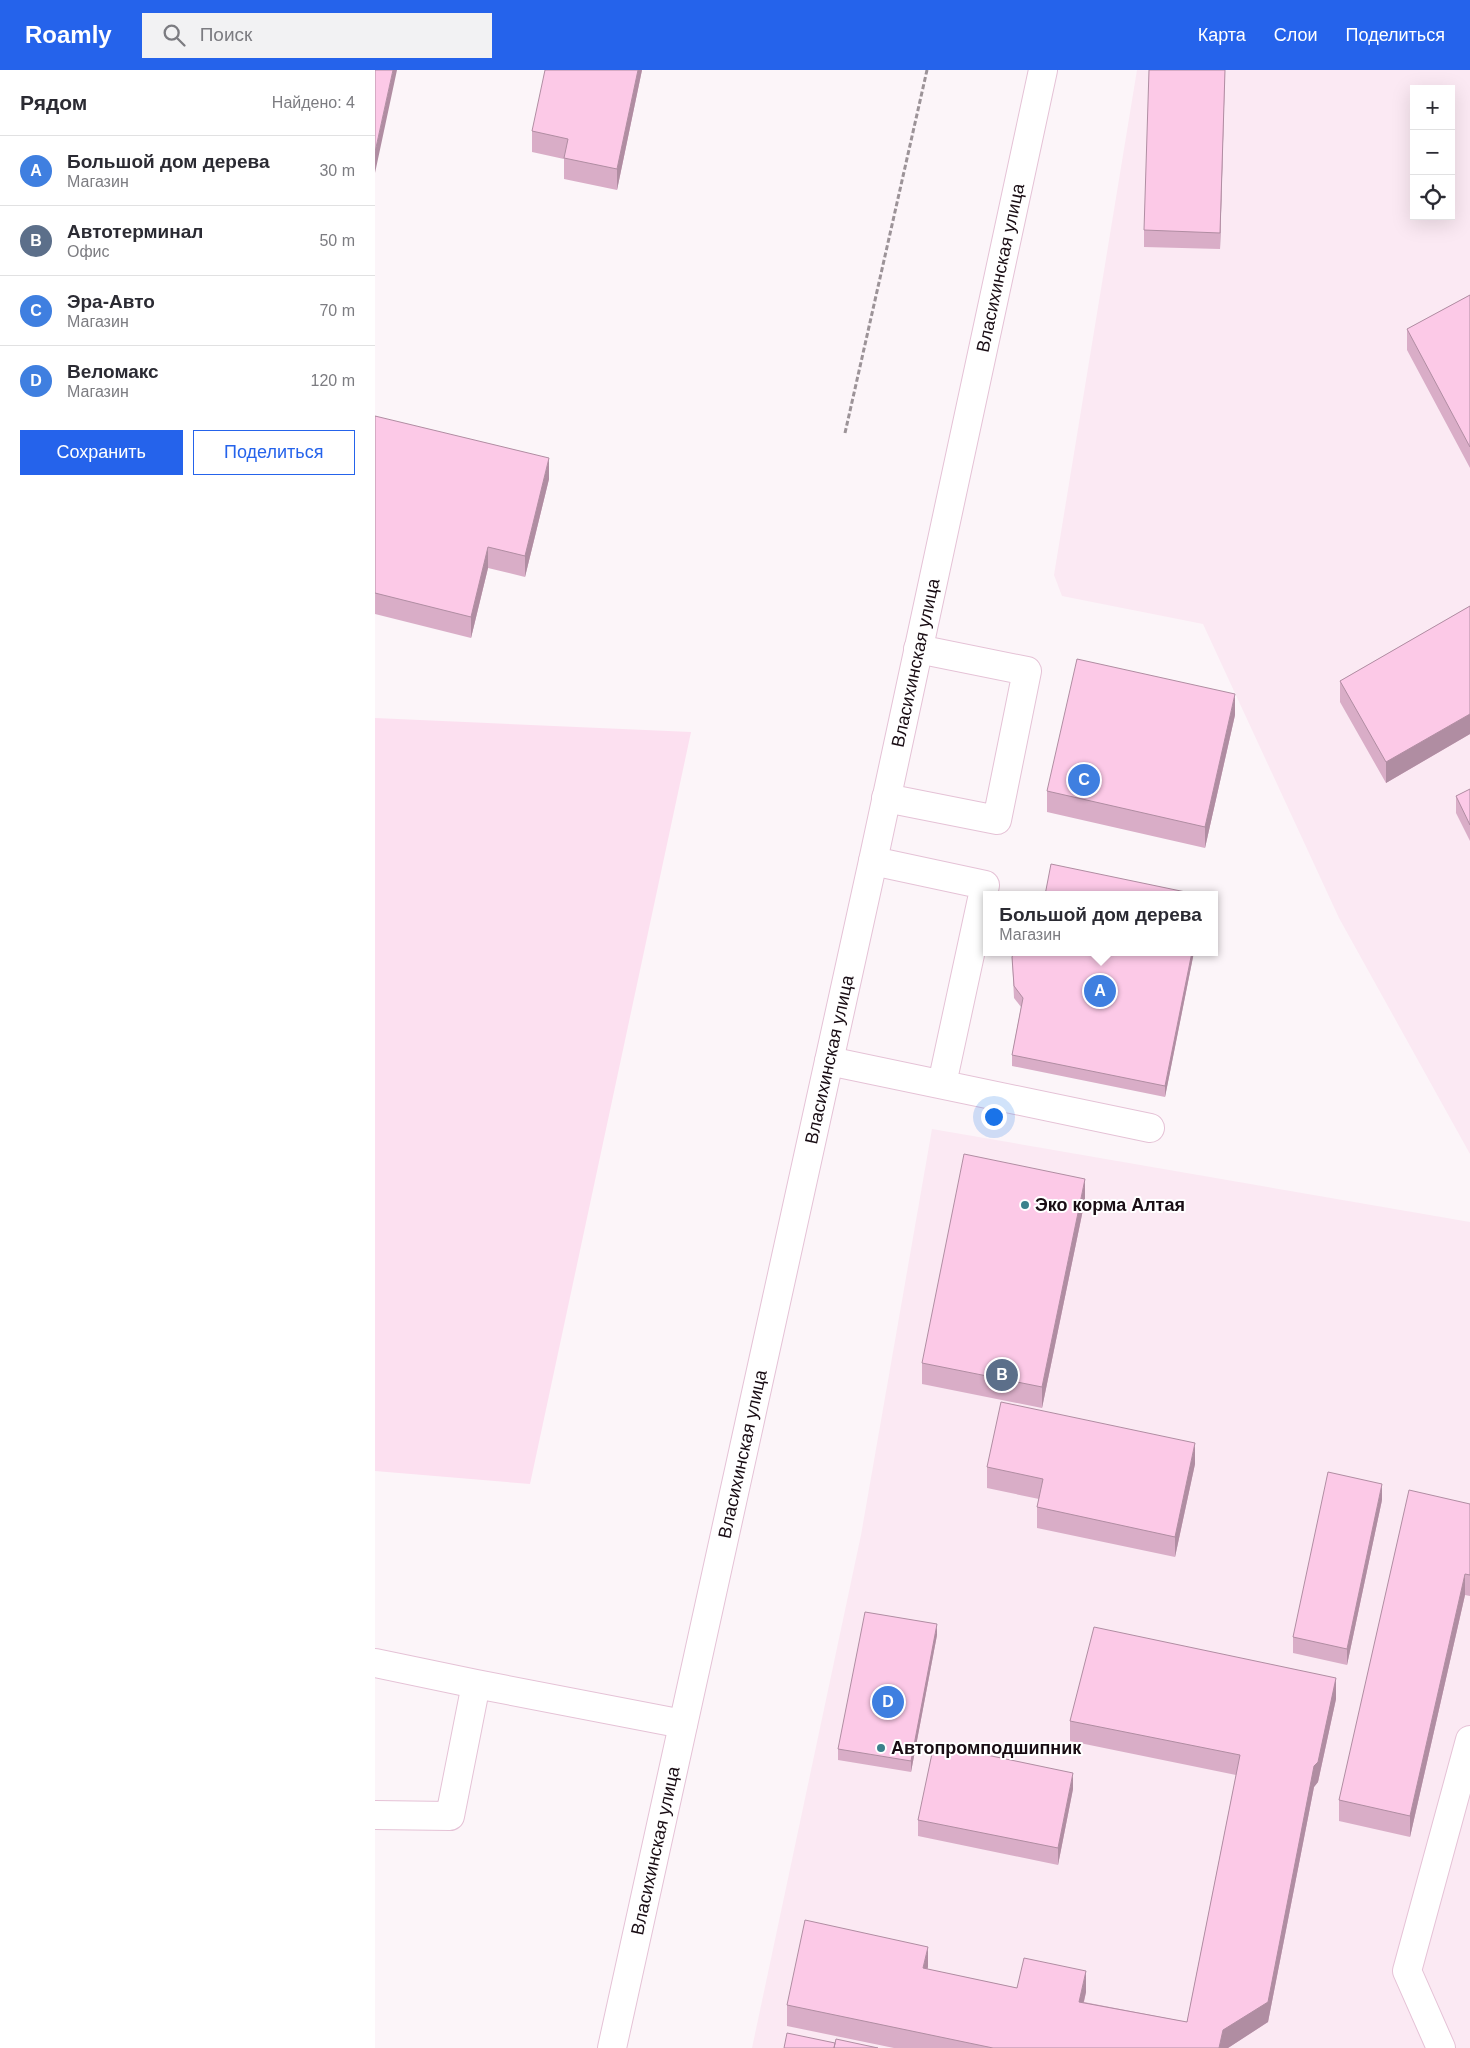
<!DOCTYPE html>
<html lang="ru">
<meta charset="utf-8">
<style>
:root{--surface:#fff;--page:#f2f2f3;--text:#2b2b33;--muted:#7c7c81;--line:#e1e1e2;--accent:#2563eb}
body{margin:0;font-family:Arial,sans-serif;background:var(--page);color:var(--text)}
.controls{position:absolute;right:15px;top:15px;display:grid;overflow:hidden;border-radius:0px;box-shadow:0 5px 20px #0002}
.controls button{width:45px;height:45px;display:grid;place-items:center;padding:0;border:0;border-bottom:1px solid var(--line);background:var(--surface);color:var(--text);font:25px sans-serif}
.you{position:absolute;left:618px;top:1046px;width:18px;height:18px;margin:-12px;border:4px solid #fff;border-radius:50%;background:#1a73e8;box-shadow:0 0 0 8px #1a73e833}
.badge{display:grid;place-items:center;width:32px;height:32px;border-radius:50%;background:var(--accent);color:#fff;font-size:16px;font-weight:700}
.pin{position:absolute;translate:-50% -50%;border:2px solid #fff;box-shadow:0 1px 5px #0006}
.popup{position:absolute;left:608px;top:821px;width:235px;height:65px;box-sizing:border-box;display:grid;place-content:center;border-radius:0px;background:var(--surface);filter:drop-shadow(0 1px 4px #0005);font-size:16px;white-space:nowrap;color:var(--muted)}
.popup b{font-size:19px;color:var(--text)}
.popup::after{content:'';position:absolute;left:50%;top:100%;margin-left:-10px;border:10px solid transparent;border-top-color:var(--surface)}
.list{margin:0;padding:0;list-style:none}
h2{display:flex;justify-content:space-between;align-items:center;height:65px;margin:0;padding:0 20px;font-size:21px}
h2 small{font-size:16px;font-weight:400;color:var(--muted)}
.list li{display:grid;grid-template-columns:32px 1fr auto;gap:15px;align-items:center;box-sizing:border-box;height:70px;padding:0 20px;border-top:1px solid var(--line)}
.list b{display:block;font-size:19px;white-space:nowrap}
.list p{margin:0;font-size:16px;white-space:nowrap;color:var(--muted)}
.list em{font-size:16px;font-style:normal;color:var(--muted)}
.actions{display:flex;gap:10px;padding:15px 20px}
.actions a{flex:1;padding:11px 0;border:1px solid var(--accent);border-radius:0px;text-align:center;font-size:18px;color:var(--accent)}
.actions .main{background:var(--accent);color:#fff}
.icon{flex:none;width:28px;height:28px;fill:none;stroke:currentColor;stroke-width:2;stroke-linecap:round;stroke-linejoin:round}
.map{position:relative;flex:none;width:1095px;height:1978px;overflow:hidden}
header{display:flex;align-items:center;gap:30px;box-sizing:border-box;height:70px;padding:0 25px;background:var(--accent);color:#fff}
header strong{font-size:24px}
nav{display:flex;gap:28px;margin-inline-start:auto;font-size:18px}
.search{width:350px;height:45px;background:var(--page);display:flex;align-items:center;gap:12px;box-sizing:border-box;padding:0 18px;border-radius:0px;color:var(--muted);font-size:19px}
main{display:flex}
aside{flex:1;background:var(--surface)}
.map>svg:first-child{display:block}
.built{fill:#fbe9f3;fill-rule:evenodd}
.green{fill:#fce0f0}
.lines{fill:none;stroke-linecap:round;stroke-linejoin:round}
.minor-casing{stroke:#e5c2d6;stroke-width:30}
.highway-casing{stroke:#e5c2d6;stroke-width:30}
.path{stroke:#9c9398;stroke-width:3;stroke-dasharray:5 2.5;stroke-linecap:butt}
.minor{stroke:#fff;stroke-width:28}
.highway{stroke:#fff;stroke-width:28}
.wall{fill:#d9adc7}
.shaded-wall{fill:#b08da2}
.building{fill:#fcc9e7;stroke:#b08da2}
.poi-dot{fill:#3b818c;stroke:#fff;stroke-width:2}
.labels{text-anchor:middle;stroke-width:4;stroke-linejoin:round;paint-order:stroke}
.street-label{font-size:18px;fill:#190d14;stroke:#fff}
.poi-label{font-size:18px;font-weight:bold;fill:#190d14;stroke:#fff;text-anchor:start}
</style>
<header>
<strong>Roamly</strong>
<div class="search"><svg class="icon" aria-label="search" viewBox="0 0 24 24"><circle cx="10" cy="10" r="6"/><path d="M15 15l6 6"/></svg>Поиск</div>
<nav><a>Карта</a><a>Слои</a><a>Поделиться</a></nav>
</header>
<main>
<aside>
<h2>Рядом<small>Найдено: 4</small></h2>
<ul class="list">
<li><span class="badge" style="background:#3f7fe0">A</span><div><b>Большой дом дерева</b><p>Магазин</p></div><em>30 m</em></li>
<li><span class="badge" style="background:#5c6f8a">B</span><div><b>Автотерминал</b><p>Офис</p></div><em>50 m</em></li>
<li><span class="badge" style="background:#3f7fe0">C</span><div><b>Эра-Авто</b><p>Магазин</p></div><em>70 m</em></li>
<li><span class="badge" style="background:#3f7fe0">D</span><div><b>Веломакс</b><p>Магазин</p></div><em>120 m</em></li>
</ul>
<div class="actions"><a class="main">Сохранить</a><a>Поделиться</a></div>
</aside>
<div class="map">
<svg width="1095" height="1978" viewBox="0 0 1095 1978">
<rect width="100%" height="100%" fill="#fcf5f9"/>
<!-- built -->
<path class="built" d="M 762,0 L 1095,0 L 1095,1084 L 964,848 L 828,554 L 687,526 L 679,505 ZM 1039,19 L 1076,19 L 1076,146 L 1039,146 Z
M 557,1059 L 1095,1152 L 1095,1978 L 377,1978 L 486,1465 Z"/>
<!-- green -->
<path class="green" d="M 0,648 L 316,662 L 155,1414 L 0,1401 Z"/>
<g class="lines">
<defs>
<path id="minor" d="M 511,728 L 622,750 L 652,601 L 543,579
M 498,791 L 610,815 L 567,1014
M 454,991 L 775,1058
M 0,1593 L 101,1614 L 308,1654
M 0,1745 L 75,1746 L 101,1614
M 1066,1978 L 1032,1901 L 1095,1670"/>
<g id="highway">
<path id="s1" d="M 237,1978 L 498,791 L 668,0"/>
</g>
</defs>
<!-- minor casing -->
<use href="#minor" class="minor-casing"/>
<!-- highway casing -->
<use href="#highway" class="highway-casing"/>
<!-- path -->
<path class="path" d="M 470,363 L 552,0"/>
<!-- minor -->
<use href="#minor" class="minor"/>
<!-- highway -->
<use href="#highway" class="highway"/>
</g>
<!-- wall -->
<path class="wall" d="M 267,0 L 242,120 L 189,109 L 189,89 L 157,82 L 157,61 Z
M 850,0 L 845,179 L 769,177 L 769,160 Z
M 1095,225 L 1095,398 L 1032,280 L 1032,259 Z
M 0,346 L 174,409 L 150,507 L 113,498 L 96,568 L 0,544 Z
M 1095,536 L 1095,664 L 1011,713 L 965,632 L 965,611 Z
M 860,645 L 830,778 L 672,742 L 672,721 Z
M 1095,719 L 1095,771 L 1081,743 L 1081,726 Z
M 819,882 L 790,1027 L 637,996 L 637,985 L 646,937 L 639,928 L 637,887 Z
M 710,1130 L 667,1338 L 547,1314 L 547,1293 Z
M 820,1394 L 800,1487 L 662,1458 L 662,1437 L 664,1429 L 612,1418 L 612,1397 Z
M 1007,1430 L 972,1595 L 918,1583 L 918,1567 Z
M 1095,1434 L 1095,1526 L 1090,1525 L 1035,1767 L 964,1751 L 964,1730 Z
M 562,1565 L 536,1702 L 463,1690 L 463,1679 Z
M 961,1629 L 943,1712 L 939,1717 L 893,1952 L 853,1978 L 519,1978 L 412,1956 L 412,1935 L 552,1899 L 642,1918 L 711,1922 L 709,1932 L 812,1952 L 861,1705 L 695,1671 L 695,1651 Z
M 698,1719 L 683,1795 L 543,1766 L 543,1750 Z"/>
<!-- shaded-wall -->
<path class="shaded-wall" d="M 18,0 L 22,0 L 0,103 L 0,82 Z
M 263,0 L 267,0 L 242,120 L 242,99 Z
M 850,0 L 850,3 L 845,179 L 845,163 Z
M 174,388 L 174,409 L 150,507 L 150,486 Z
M 113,477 L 113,498 L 96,568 L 96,547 Z
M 860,624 L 860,645 L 830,778 L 830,757 Z
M 1095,644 L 1095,664 L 1011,713 L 1011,692 Z
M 817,882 L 819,882 L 790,1027 L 790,1016 Z
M 710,1109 L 710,1130 L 667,1338 L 667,1317 Z
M 820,1373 L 820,1394 L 800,1487 L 800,1467 Z
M 1007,1414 L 1007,1430 L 972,1595 L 972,1579 Z
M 1090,1504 L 1090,1525 L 1035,1767 L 1035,1746 Z
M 562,1554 L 562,1565 L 536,1702 L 536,1691 Z
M 961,1608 L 961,1629 L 943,1712 L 939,1717 L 893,1952 L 853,1978 L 844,1978 L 848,1960 L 939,1696 Z
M 698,1703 L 698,1719 L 683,1795 L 683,1778 Z
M 553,1877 L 553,1897 L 548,1919 L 548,1898 Z
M 711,1901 L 711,1922 L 704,1952 L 704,1932 Z"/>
<!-- building -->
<path class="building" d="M 0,0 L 18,0 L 0,82 Z
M 170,0 L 263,0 L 242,99 L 189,88 L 193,69 L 157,61 Z
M 774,0 L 850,0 L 845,163 L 769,160 Z
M 1095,225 L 1095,377 L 1032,259 Z
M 0,346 L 174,388 L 150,486 L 113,477 L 96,547 L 0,523 Z
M 1095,536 L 1095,644 L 1011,692 L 965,611 Z
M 702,589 L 860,624 L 830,757 L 672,721 Z
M 1095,719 L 1095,755 L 1081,726 Z
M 676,794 L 825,825 L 670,825 Z
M 639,882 L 817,882 L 790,1016 L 637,985 L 648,928 L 639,916 L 637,887 Z
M 589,1084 L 710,1109 L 667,1317 L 547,1293 Z
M 626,1332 L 820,1373 L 800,1467 L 662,1437 L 668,1409 L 612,1397 Z
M 953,1402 L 1007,1414 L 972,1579 L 918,1567 Z
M 1034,1420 L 1095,1434 L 1095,1505 L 1090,1504 L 1035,1746 L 964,1730 Z
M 490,1542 L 562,1554 L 536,1691 L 463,1679 Z
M 719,1557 L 961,1608 L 943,1692 L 939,1696 L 893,1932 L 848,1960 L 844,1978 L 618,1978 L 412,1935 L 430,1850 L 553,1877 L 548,1898 L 642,1918 L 649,1888 L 711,1901 L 704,1932 L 812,1952 L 865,1685 L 695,1651 Z
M 559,1674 L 698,1703 L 683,1778 L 543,1750 Z
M 412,1963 L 460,1973 L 459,1978 L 409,1978 Z
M 461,1969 L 503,1978 L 459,1978 Z"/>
<!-- markers -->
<g class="poi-dot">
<circle cx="650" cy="1135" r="5"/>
<circle cx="506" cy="1678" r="5"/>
</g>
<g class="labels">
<!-- street labels -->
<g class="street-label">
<text dy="6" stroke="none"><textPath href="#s1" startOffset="1822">Власихинская улица</textPath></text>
<text dy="6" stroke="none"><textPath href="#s1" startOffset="1418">Власихинская улица</textPath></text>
<text dy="6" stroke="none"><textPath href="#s1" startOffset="1012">Власихинская улица</textPath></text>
<text dy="6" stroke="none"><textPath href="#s1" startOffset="608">Власихинская улица</textPath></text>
<text dy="6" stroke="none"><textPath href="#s1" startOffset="202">Власихинская улица</textPath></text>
</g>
<!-- poi labels -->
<g class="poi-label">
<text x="660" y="1141">Эко корма Алтая</text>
<text x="516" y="1684">Автопромподшипник</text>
</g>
</g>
</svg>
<div class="controls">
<button>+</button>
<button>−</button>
<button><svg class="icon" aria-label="locate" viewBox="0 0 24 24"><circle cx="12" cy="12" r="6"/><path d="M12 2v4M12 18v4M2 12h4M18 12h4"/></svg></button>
</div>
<div class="you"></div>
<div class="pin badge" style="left:725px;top:921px;background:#3f7fe0">A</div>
<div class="popup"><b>Большой дом дерева</b>Магазин</div>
<div class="pin badge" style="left:627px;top:1305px;background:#5c6f8a">B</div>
<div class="pin badge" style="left:709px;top:710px;background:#3f7fe0">C</div>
<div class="pin badge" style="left:513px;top:1632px;background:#3f7fe0">D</div>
</div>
</main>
